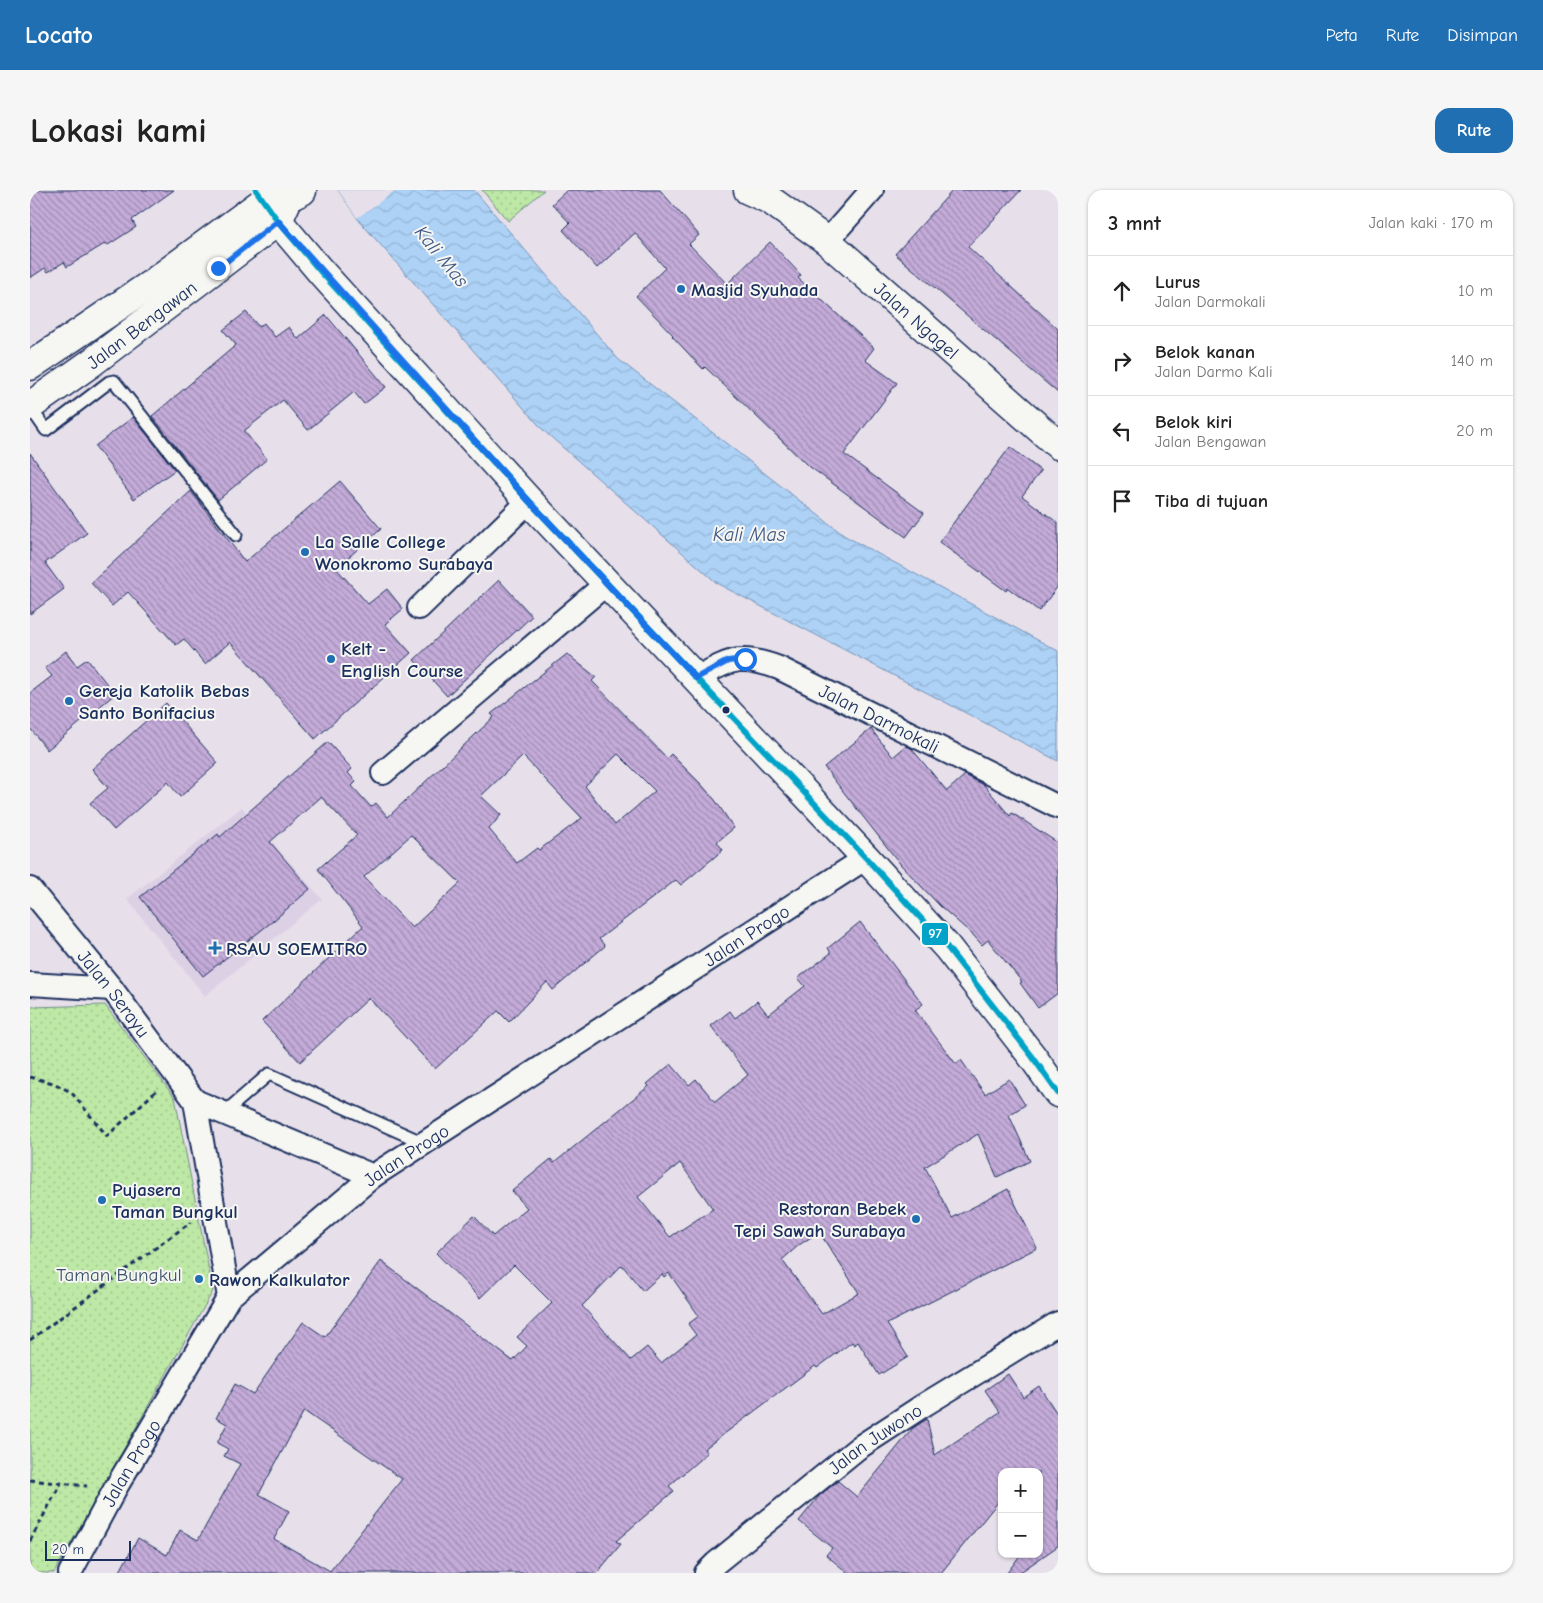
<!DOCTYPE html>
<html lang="id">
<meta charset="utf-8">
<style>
:root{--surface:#fff;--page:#f6f6f6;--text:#222;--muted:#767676;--line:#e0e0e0;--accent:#1f6fb2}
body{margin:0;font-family:"Comic Neue",sans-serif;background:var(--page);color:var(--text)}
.controls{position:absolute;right:15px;bottom:15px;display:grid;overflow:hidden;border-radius:10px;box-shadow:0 1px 4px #0004}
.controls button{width:45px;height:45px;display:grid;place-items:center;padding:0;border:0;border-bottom:1px solid var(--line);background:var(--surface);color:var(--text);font:25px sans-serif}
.scale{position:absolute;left:15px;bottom:12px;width:86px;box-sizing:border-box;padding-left:5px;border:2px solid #1b2f5e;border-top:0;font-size:14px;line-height:18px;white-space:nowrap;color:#1b2f5e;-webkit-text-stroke:4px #f6f6f2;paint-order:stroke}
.stop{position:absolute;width:15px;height:15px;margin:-11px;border:4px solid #1a73e8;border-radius:50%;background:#fff}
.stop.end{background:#1a73e8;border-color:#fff;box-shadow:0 1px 5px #0008}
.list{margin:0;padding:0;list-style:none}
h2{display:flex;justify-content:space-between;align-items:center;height:65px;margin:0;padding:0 20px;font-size:21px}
h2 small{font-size:16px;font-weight:400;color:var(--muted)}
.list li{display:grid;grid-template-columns:32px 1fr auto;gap:15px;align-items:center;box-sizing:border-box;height:70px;padding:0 20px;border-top:1px solid var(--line)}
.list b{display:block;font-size:19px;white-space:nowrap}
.list p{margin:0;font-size:16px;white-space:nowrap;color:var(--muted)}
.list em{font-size:16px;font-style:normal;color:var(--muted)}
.icon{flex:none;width:28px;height:28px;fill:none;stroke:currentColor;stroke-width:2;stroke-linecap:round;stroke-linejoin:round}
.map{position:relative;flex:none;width:1028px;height:1383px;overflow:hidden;border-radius:15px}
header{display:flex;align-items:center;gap:30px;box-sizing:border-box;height:70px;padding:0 25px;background:var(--accent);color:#fff}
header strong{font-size:24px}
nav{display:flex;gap:28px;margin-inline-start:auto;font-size:18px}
.intro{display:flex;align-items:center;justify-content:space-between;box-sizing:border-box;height:120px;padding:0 30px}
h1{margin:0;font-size:35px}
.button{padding:12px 22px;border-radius:15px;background:var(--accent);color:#fff;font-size:18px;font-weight:700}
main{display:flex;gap:30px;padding:0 30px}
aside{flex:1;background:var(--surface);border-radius:15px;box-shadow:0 1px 4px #0004}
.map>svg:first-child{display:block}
.built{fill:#dcd0e5}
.park{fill:url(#park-dots);stroke:#6c8c82}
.water{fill:url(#water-waves);stroke:#7391b9}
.pier{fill:#e7e0ea}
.building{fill:url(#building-back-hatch);stroke:#1b2f5e;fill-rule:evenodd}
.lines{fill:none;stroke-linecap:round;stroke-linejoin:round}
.lane-casing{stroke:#1b2f5e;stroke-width:15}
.street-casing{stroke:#1b2f5e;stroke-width:26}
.secondary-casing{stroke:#1b2f5e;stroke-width:31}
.primary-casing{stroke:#1b2f5e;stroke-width:31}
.highway-casing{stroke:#1b2f5e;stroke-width:31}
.path{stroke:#1b2f5e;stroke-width:3;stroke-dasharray:5 4;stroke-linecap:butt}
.lane{stroke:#f6f6f2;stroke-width:11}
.street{stroke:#f6f6f2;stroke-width:22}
.secondary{stroke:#f6f6f2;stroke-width:28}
.primary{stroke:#f6f6f2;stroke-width:28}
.highway{stroke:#f6f6f2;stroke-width:28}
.bus-1-casing{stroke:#f6f6f2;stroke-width:10}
.bus-1{stroke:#01a3c8;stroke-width:6}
.route{stroke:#1a73e8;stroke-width:6}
.poi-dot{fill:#1f6fb2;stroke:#f6f6f2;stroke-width:2}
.bus-dot{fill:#1b2f5e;stroke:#f6f6f2;stroke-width:2}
.labels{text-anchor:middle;stroke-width:4;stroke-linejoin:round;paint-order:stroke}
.poi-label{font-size:19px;font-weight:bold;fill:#1b2f5e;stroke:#f6f6f2;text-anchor:start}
.street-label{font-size:19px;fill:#1b2f5e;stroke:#f6f6f2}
.park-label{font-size:19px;fill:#3b546c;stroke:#f6f6f2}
.water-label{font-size:20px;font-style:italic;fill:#405884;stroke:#f6f6f2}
.line-badge{stroke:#f6f6f2;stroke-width:2}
.badge-label{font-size:14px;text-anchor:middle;font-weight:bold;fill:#fff}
</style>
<header>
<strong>Locato</strong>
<nav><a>Peta</a><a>Rute</a><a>Disimpan</a></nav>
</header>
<div class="intro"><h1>Lokasi kami</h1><a class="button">Rute</a></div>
<main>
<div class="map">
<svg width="1028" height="1383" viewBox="0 0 1028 1383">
<defs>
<pattern id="park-dots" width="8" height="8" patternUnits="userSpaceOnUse" patternTransform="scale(1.25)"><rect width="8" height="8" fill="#bde8a5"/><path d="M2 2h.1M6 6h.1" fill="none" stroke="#a2c790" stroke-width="1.8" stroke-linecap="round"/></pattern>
<pattern id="water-waves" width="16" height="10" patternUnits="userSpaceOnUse" patternTransform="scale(1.25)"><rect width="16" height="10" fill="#add2f6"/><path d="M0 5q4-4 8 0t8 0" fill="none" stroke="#94b5d5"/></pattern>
<pattern id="building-back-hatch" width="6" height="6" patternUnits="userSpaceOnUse" patternTransform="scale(1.25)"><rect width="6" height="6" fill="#c4abd9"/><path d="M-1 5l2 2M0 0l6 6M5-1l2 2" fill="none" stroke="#9e8cb3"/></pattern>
</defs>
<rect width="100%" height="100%" fill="#e7e0ea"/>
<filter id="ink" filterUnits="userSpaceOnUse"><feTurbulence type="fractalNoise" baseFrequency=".02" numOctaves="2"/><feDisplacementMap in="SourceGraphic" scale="10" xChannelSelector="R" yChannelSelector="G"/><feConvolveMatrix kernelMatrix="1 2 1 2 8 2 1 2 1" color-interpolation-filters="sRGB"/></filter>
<g filter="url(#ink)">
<!-- built -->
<path class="built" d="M 212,617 L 292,709 L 175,806 L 97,709 Z"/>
<!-- park -->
<path class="park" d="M 452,0 L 514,0 L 478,31 Z
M 75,815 L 145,908 L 183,1101 L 24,1383 L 0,1383 L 0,817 Z"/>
<!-- water -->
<path class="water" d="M 308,0 L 444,0 L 588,169 L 815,346 L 1028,461 L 1028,571 L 688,394 L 513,240 L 327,28 Z"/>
<!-- pier -->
<path class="pier" d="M 308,0 L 366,0 L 327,28 Z"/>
<!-- building -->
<path class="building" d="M 0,0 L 144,0 L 102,30 L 106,37 L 78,55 L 76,53 L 37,77 L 34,72 L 18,82 L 15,78 L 0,88 Z
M 537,0 L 630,0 L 669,45 L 659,54 L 697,94 L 740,52 L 771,85 L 768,88 L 844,158 L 835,170 L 867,193 L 814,264 L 894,323 L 876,347 L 776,274 L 675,177 L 673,179 L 642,146 L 643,145 L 606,106 L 635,78 L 605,43 L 567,78 L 533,40 L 540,33 L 522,14 Z
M 923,0 L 991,0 L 938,57 L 1028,139 L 1028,203 L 865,64 Z
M 216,122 L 229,137 L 234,133 L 245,147 L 259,137 L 268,149 L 296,125 L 356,197 L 334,214 L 324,202 L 278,240 L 253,210 L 214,241 L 237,269 L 188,310 L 122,226 L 206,155 L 193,140 Z
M 103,227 L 145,280 L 104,309 L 65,256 Z
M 980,257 L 1011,281 L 992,306 L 1028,333 L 1028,396 L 1009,421 L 978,398 L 976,401 L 909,352 Z
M 0,263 L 57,343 L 15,373 L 34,399 L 0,424 Z
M 310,291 L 351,339 L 306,378 L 338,414 L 357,399 L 373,419 L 355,434 L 381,463 L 285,549 L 200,452 L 175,474 L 154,449 L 146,455 L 98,402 L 82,416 L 61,393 L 161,301 L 215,372 Z
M 469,390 L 502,426 L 417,506 L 384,470 Z
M 36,461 L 47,476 L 57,469 L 85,504 L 17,560 L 0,538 L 0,503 L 22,486 L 15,478 Z
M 537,464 L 566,487 L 562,491 L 637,568 L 641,564 L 671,594 L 685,610 L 704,638 L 687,652 L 693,660 L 651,695 L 646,690 L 569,749 L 575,756 L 523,800 L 517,792 L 479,832 L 468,821 L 405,879 L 339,808 L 270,872 L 232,831 L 333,736 L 288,679 L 327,645 L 291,607 L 240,652 L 280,699 L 243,731 L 173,786 L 110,707 L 188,644 L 190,647 L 298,552 L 322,579 L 318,583 L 326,592 L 322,596 L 341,617 L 346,613 L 358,627 L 464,527 L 461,524 ZM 588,564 L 625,601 L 585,635 L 555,596 ZM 493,566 L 552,628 L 509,660 L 507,658 L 487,673 L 459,639 L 471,625 L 451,606 ZM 381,645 L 430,693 L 382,738 L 334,687 Z
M 136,513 L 188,573 L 150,607 L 138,592 L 84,640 L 60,613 L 78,598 L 62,579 Z
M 841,539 L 863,567 L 876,556 L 881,558 L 917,601 L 935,585 L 954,595 L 980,626 L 982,623 L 1028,653 L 1028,803 L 1008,818 L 990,793 L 992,792 L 958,750 L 952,755 L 944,746 L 910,716 L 871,675 L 794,577 Z
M 830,732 L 893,814 L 885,820 L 926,874 L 931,870 L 955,904 L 979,889 L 995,915 L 979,925 L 1000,971 L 967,987 L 948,944 L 895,977 L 922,1028 L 978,999 L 1007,1058 L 857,1134 L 878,1167 L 849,1185 L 828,1152 L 824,1155 L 822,1152 L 787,1178 L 785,1176 L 674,1259 L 677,1263 L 639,1296 L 644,1301 L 586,1351 L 591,1354 L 567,1383 L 89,1383 L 108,1348 L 137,1365 L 150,1340 L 168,1350 L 210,1274 L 194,1266 L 198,1259 L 187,1253 L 197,1234 L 186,1228 L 205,1194 L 223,1204 L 273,1132 L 295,1147 L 351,1071 L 483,1171 L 497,1156 L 487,1147 L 522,1113 L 484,1075 L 450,1108 L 406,1063 L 444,1026 L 463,1046 L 497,1018 L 482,1001 L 521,969 L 524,973 L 619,896 L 617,894 L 641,874 L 659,895 L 666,889 L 685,912 L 718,885 L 681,836 L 700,821 L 705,828 L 727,811 L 738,825 L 775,796 L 768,788 L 801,763 L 798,758 ZM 650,973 L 683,1019 L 640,1047 L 608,1007 ZM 789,1042 L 829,1103 L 792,1124 L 752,1070 L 769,1055 ZM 592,1075 L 613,1101 L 632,1084 L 634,1087 L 639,1083 L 669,1126 L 658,1134 L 666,1145 L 631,1173 L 617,1157 L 601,1170 L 552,1116 ZM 274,1221 L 372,1289 L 300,1381 L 244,1349 L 259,1321 L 229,1304 Z
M 978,1184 L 993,1207 L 1009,1196 L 1028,1225 L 1028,1356 L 989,1383 L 977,1383 L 991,1364 L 1009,1364 L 1009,1282 L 972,1282 L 972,1307 L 911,1383 L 818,1383 L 796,1365 L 802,1358 L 769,1331 L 790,1305 L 808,1291 L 827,1307 L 883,1238 L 897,1229 L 905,1265 L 970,1222 L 955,1200 Z"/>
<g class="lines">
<defs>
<path id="lane" d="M 0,217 L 16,240 L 79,192 L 84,191 L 206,345
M 194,923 L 239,884 L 394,953"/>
<g id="street">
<path d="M 797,51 L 842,0"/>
<path d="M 389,418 L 499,311"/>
<path id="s1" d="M 666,488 C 701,470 709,463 749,478 L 1028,617"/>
<path d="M 353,583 L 576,394"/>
<path id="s2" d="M 0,699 L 82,799 L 165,911 L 199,1107"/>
<path d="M 0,794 L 82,799"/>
<path d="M 165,911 L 343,986"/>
<path id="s3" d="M 40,1383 L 85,1299 L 199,1107 L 343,986 L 836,668"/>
<path id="s4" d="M 676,1383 L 686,1373 L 828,1258 L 894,1215 L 1028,1133"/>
</g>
<path id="secondary" d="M 235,13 L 248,31 L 291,82 L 499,311 L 836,668 L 917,757 L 1002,866 L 1028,903"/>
<g id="primary">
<path d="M 0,176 L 124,92 L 234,11 L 259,7 L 272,1"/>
<path id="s5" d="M 0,216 L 61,173 L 248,31 L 259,7"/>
</g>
<g id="highway">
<path id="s6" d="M 718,0 L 740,10 L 797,51 L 1028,255"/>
</g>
</defs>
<!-- lane casing -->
<use href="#lane" class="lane-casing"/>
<!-- street casing -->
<use href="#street" class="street-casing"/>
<!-- secondary casing -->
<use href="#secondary" class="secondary-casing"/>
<!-- primary casing -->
<use href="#primary" class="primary-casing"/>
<!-- highway casing -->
<use href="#highway" class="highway-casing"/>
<!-- path -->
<path class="path" d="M 0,887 L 23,893 L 41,902 L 77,946 L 126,901
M 0,1150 L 161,1032
M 0,1290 L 57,1296
M 0,1351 L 31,1293"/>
<!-- lane -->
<use href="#lane" class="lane"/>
<!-- street -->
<use href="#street" class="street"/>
<!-- secondary -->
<use href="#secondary" class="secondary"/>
<!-- primary -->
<use href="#primary" class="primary"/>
<!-- highway -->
<use href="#highway" class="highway"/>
<defs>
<path id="bus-1" d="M 226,0 L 248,31 L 291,82 L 499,311 L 836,668 L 917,757 L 1002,866 L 1028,903"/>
</defs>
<!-- bus-1 casing -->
<use href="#bus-1" class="bus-1-casing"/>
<!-- bus-1 -->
<use href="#bus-1" class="bus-1"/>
</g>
</g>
<g class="lines" filter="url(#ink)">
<!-- route -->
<path class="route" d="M 188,78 L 248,31 L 499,311 L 666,488 L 698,471 L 715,469"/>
</g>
<!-- markers -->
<g class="poi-dot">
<circle cx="651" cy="99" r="5"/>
<circle cx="275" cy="362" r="5"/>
<circle cx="301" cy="469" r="5"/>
<circle cx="39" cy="511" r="5"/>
<path d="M182.5 750.5h5v5h5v5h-5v5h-5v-5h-5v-5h5z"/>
<circle cx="72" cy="1010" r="5"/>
<circle cx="886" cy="1029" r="5"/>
<circle cx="169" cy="1089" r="5"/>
</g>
<circle class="bus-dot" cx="696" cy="520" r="4.5"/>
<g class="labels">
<!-- poi labels -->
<g class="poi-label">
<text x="661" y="106">Masjid Syuhada</text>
<text x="285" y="358">La Salle College<tspan x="285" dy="22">Wonokromo Surabaya</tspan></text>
<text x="311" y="465">Kelt -<tspan x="311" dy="22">English Course</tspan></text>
<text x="49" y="507">Gereja Katolik Bebas<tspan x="49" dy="22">Santo Bonifacius</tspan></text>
<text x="196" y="765">RSAU SOEMITRO</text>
<text x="82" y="1006">Pujasera<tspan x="82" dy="22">Taman Bungkul</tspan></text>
<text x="876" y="1025" text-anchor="end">Restoran Bebek<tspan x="876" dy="22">Tepi Sawah Surabaya</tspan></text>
<text x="179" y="1096">Rawon Kalkulator</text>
</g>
<!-- street labels -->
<g class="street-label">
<text dy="7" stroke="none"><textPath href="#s6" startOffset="214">Jalan Ngagel</textPath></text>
<text dy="7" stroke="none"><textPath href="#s5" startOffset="138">Jalan Bengawan</textPath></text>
<text dy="7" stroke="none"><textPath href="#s1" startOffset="200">Jalan Darmokali</textPath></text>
<text dy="7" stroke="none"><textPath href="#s3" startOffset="951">Jalan Progo</textPath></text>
<text dy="7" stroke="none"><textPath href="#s2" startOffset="134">Jalan Serayu</textPath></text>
<text dy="7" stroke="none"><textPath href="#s3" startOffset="546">Jalan Progo</textPath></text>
<text dy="7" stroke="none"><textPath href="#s4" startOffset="216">Jalan Juwono</textPath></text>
<text dy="7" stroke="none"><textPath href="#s3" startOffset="126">Jalan Progo</textPath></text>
</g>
<!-- park labels -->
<g class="park-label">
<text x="89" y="1091">Taman Bungkul</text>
</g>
<!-- water labels -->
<g class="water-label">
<text transform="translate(412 66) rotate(51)" y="7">Kali Mas</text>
<text x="719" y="351">Kali Mas</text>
</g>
</g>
<rect class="line-badge" x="891" y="732" width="28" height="24" rx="5" fill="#01a3c8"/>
<g class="badge-label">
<text x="905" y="748">97</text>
</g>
</svg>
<div class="controls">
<button>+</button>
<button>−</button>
</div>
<div class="scale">20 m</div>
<div class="stop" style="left:715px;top:469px"></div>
<div class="stop end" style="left:188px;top:78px"></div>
</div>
<aside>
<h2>3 mnt<small>Jalan kaki · 170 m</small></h2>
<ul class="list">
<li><svg class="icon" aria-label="ahead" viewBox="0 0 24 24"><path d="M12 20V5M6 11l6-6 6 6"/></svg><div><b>Lurus</b><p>Jalan Darmokali</p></div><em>10 m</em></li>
<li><svg class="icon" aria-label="right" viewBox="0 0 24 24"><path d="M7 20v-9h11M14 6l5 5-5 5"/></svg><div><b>Belok kanan</b><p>Jalan Darmo Kali</p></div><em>140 m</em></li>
<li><svg class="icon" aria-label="left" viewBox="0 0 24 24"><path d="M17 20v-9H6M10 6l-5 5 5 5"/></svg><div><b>Belok kiri</b><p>Jalan Bengawan</p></div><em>20 m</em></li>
<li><svg class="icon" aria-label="arrive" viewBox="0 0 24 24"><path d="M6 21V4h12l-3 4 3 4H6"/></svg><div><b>Tiba di tujuan</b></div></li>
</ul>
</aside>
</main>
